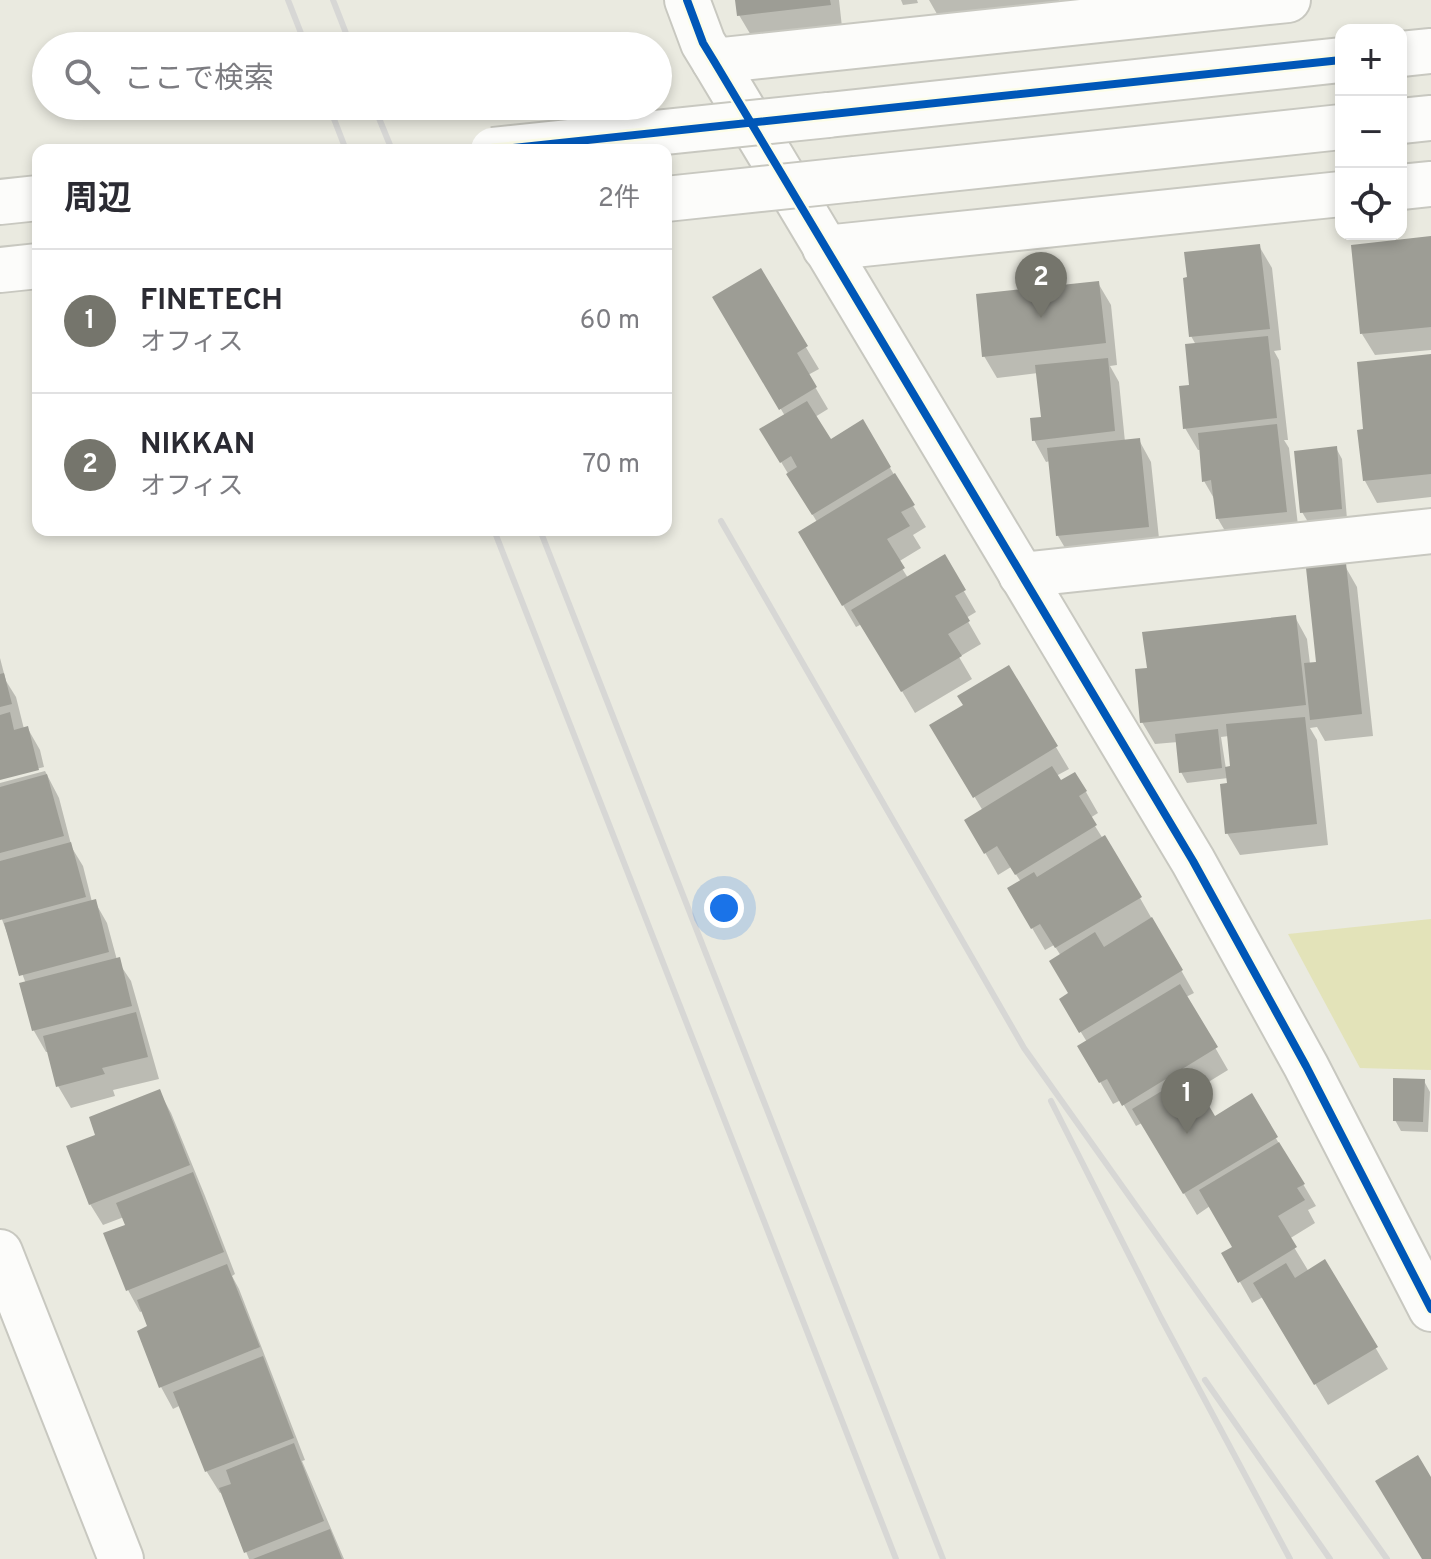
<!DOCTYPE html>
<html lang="ja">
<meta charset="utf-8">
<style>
:root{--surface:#fff;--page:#f2f2f3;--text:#2b2b33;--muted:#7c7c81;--line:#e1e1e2;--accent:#75756c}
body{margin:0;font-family:Overpass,"Noto Sans JP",sans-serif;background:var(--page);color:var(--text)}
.controls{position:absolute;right:24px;top:24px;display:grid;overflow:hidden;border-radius:16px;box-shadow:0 4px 12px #0003}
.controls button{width:72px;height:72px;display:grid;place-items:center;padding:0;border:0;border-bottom:2px solid var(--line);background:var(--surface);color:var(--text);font:40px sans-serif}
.you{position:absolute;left:724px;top:908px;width:28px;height:28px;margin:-20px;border:6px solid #fff;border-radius:50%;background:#1a73e8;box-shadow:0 0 0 12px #1a73e833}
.badge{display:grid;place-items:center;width:52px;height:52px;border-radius:50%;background:var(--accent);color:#fff;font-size:26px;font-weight:700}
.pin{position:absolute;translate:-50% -66px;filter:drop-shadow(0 2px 4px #0008)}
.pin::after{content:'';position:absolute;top:42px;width:28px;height:24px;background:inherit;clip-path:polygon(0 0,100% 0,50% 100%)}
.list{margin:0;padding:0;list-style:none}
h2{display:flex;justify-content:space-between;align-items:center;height:104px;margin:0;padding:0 32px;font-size:34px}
h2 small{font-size:26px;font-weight:400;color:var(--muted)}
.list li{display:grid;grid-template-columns:52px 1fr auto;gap:24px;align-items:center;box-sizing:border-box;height:144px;padding:0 32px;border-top:2px solid var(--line)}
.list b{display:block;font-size:30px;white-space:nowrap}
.list p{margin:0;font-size:26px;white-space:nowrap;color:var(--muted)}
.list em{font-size:26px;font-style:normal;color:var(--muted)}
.icon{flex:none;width:44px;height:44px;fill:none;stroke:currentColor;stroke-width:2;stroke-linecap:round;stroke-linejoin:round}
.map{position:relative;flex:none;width:1431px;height:1559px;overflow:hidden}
.search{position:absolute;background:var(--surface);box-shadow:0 4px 12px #0003;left:32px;top:32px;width:640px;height:88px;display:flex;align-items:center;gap:20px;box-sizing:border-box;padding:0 28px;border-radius:44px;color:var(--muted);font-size:30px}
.panel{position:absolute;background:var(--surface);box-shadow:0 4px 12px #0003;left:32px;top:144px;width:640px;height:392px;border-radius:16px}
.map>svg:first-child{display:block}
.green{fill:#e3e3b9}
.shadow{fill:#0003;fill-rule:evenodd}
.building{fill:#9d9d95}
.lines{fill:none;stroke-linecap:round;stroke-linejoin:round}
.street-casing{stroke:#c8c8c0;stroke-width:48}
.secondary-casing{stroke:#c8c8c0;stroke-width:48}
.street{stroke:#fcfcfa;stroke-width:44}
.secondary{stroke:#fcfcfa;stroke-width:44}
.rail{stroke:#d7d7d5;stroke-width:6}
.secondary-bridge-casing{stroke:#c8c8c0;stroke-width:48;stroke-linecap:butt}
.secondary-bridge{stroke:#fcfcfa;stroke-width:44}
.cycleway-casing{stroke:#fcfde8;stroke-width:13}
.cycleway{stroke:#0057b8;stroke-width:8}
</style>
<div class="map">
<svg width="1431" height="1559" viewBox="0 0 1431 1559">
<rect width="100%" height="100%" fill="#eaeae0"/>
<!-- green -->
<path class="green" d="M 1431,919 L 1431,1070 L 1360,1068 L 1288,934 Z"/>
<!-- shadow -->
<path class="shadow" d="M 737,0 L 839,0 L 842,27 L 752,37 L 739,15 Z
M 901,0 L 917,0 L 918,3 L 903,5 Z
M 929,0 L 1059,0 L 1060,7 L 941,21 Z
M 1431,238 L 1431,350 L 1375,355 L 1362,334 Z
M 1259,246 L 1272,268 L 1281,350 L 1274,351 L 1279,360 L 1288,440 L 1284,440 L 1289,448 L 1299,534 L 1231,541 L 1218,519 L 1216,502 L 1204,481 L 1201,450 L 1198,450 L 1185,428 L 1196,345 L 1191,336 Z
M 760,271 L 819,369 L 808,375 L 828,409 L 815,417 L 830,442 L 862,422 L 926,527 L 913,535 L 921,548 L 898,562 L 908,578 L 944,557 L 976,612 L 966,618 L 981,644 L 959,657 L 972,679 L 915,713 L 862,624 L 856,627 L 800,532 L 817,522 L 762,430 L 785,416 L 715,298 Z
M 1098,283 L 1111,305 L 1117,365 L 1110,366 L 1119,382 L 1125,442 L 1139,440 L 1151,462 L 1160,548 L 1071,558 L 1058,536 L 1050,461 L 1046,462 L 1034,440 L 1043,418 L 1038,373 L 997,378 L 984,356 Z
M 1431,358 L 1431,497 L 1377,503 L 1365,481 L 1365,431 Z
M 1336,448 L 1342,459 L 1347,519 L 1308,522 L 1302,512 Z
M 1345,566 L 1357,587 L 1373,736 L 1325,741 L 1317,727 L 1310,728 L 1317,740 L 1328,845 L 1240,855 L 1227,833 L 1228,778 L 1187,783 L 1181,772 L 1178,742 L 1155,744 L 1142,722 L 1149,670 L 1295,617 L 1307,639 L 1310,664 L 1318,664 ZM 1229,736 L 1232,768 L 1226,769 L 1221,737 Z
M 0,658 L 6,681 L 16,697 L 24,729 L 28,729 L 40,750 L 44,767 L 0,778 Z
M 1009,668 L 1069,769 L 1056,776 L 1061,783 L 1086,792 L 1098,813 L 1090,818 L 1140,898 L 1194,993 L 1186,997 L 1228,1070 L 1197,1089 L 1214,1118 L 1251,1096 L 1316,1206 L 1308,1210 L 1315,1223 L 1289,1239 L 1309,1272 L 1325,1262 L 1388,1369 L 1328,1405 L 1263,1297 L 1252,1303 L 1224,1254 L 1234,1248 L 1210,1206 L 1197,1215 L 1142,1123 L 1136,1126 L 1121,1100 L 1113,1104 L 1092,1068 L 1087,1042 L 1061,1000 L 1070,994 L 1061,956 L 1054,945 L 1045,950 L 1009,889 L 1021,882 L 1011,867 L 998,875 L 967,821 L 983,811 L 932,725 L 965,706 Z
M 45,771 L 59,798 L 72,848 L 83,866 L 92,902 L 95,902 L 107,923 L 117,960 L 131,981 L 159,1079 L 113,1090 L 115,1096 L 71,1108 L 58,1086 L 49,1052 L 46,1052 L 34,1031 L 22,985 L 26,984 L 0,914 L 0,783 Z
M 1424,1081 L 1430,1092 L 1428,1132 L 1401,1131 L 1395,1120 Z
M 159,1091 L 171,1113 L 205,1196 L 235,1274 L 232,1276 L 239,1289 L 305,1460 L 302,1461 L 344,1559 L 249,1559 L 222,1492 L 220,1493 L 207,1472 L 181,1405 L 173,1409 L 161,1387 L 149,1328 L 143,1311 L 140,1312 L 128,1290 L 128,1226 L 124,1217 L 103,1225 L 90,1204 L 98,1136 Z"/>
<!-- building -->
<path class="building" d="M 735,0 L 830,0 L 831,5 L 737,16 Z
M 1431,236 L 1431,327 L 1360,334 L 1351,245 Z
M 1260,244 L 1270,329 L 1189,337 L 1183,278 L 1187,277 L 1184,252 Z
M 761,268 L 808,346 L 797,353 L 817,387 L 779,410 L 712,297 Z
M 1099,281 L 1106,343 L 982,357 L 976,294 Z
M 1268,336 L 1277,418 L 1183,429 L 1179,386 L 1189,385 L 1185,344 Z
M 1431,354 L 1431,474 L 1363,481 L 1357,430 L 1363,429 L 1357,362 Z
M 1108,358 L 1115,431 L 1032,441 L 1030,418 L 1041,417 L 1035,365 Z
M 807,401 L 831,439 L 863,419 L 891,467 L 812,515 L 786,474 L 797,467 L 791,456 L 780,463 L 759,429 Z
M 1277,424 L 1287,512 L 1216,519 L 1211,480 L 1202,482 L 1198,433 Z
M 1140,438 L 1149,527 L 1056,536 L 1047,448 Z
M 1337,446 L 1342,509 L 1300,513 L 1294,451 Z
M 895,473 L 915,505 L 901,512 L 910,526 L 887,539 L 905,568 L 842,606 L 798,532 Z
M 945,554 L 966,590 L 955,596 L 970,621 L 948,634 L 962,656 L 901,692 L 851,610 Z
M 1346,563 L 1362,714 L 1310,720 L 1304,663 L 1316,662 L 1306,568 Z
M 1296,615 L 1306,705 L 1140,723 L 1135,669 L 1147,668 L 1142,632 Z
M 1009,665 L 1058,746 L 973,798 L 929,725 L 963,705 L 957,696 Z
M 4,673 L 12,704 L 0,707 L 0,674 Z
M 10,712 L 14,730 L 28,726 L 39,770 L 0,780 L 0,715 Z
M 1305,717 L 1317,824 L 1225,834 L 1220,784 L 1227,783 L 1225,767 L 1230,766 L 1226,724 Z
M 1218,729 L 1222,768 L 1179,773 L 1175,734 Z
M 1052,766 L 1061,780 L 1075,772 L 1087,791 L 1079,796 L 1097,825 L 1015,875 L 997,846 L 984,854 L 964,820 Z
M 47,774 L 64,836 L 0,853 L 0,787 Z
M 1105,835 L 1142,897 L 1055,948 L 1040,924 L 1031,929 L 1007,888 L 1034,872 L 1037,877 Z
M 71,842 L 86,897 L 0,920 L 0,861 Z
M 96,899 L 109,952 L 19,976 L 4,923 Z
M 1152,917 L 1183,970 L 1079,1033 L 1059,999 L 1068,993 L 1049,961 L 1095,932 L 1104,947 Z
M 120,957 L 132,1006 L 32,1031 L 19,983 Z
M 1180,984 L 1218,1047 L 1122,1106 L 1107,1079 L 1099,1083 L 1077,1046 Z
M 136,1012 L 148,1057 L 102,1068 L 105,1074 L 56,1087 L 43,1036 Z
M 1190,1074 L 1215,1116 L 1252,1093 L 1278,1137 L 1183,1194 L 1132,1109 Z
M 1393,1078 L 1425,1079 L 1423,1122 L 1393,1121 Z
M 160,1089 L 190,1165 L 89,1205 L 66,1146 L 95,1135 L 89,1117 Z
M 1279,1142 L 1305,1184 L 1297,1188 L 1305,1200 L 1278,1216 L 1297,1247 L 1238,1283 L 1221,1253 L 1232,1247 L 1199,1190 Z
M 193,1172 L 224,1252 L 126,1291 L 103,1233 L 125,1225 L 116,1203 Z
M 1325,1259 L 1378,1347 L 1314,1385 L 1253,1283 L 1286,1263 L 1295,1278 Z
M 227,1264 L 260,1347 L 159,1388 L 137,1331 L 147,1326 L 137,1300 Z
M 263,1356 L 294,1438 L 205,1472 L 173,1392 Z
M 294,1443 L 324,1521 L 244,1553 L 219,1488 L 231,1484 L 226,1470 Z
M 1418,1455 L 1431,1477 L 1431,1559 L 1422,1559 L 1375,1481 Z
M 330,1529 L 342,1559 L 253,1559 Z"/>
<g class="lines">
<defs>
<path id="street" d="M 714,61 L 1288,0
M 1401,187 L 1431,184
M 825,248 L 1341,194
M 1021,575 L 1431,531
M 0,1252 L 121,1559"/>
<path id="secondary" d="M 687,0 L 703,43 L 714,61 L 1193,861 L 1306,1066 L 1431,1309
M 1401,54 L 1431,51
M 828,115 L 1341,60
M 1401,121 L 1431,118
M 855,179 L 1341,127
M 0,202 L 38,198
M 0,270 L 38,266"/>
</defs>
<!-- street casing -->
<use href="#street" class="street-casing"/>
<!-- secondary casing -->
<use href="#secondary" class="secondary-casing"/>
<!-- street -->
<use href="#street" class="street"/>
<!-- secondary -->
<use href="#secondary" class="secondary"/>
<!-- rail -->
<path class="rail" d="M 288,0 L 306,46
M 333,0 L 351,46
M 329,106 L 346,150
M 374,106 L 392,150
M 721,521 L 1024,1048 L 1387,1559
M 494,530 L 896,1559
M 540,530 L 943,1559
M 1051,1101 L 1161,1318 L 1290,1559
M 1205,1380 L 1330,1559"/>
<defs>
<path id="secondary-bridge" d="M 493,150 L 828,115
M 666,199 L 855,179"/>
</defs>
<!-- secondary-bridge casing -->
<use href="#secondary-bridge" class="secondary-bridge-casing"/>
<!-- secondary-bridge -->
<use href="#secondary-bridge" class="secondary-bridge"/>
<defs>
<path id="cycleway" d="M 687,0 L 703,43 L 714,61 L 1193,861 L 1306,1066 L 1431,1309
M 493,150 L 1341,60"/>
</defs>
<!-- cycleway casing -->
<use href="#cycleway" class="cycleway-casing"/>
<!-- cycleway -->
<use href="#cycleway" class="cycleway"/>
</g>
</svg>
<div class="controls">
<button>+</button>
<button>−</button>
<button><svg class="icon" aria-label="locate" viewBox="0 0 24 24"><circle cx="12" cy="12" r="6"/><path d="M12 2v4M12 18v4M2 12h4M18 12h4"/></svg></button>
</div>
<div class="you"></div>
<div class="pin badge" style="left:1187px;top:1134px">1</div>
<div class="pin badge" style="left:1041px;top:318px">2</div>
<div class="search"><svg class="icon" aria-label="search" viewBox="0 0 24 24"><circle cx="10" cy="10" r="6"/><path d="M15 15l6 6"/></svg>ここで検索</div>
<section class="panel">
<h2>周辺<small>2件</small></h2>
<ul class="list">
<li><span class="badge">1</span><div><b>FINETECH</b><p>オフィス</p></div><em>60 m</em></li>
<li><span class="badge">2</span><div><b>NIKKAN</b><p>オフィス</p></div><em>70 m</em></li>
</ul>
</section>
</div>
